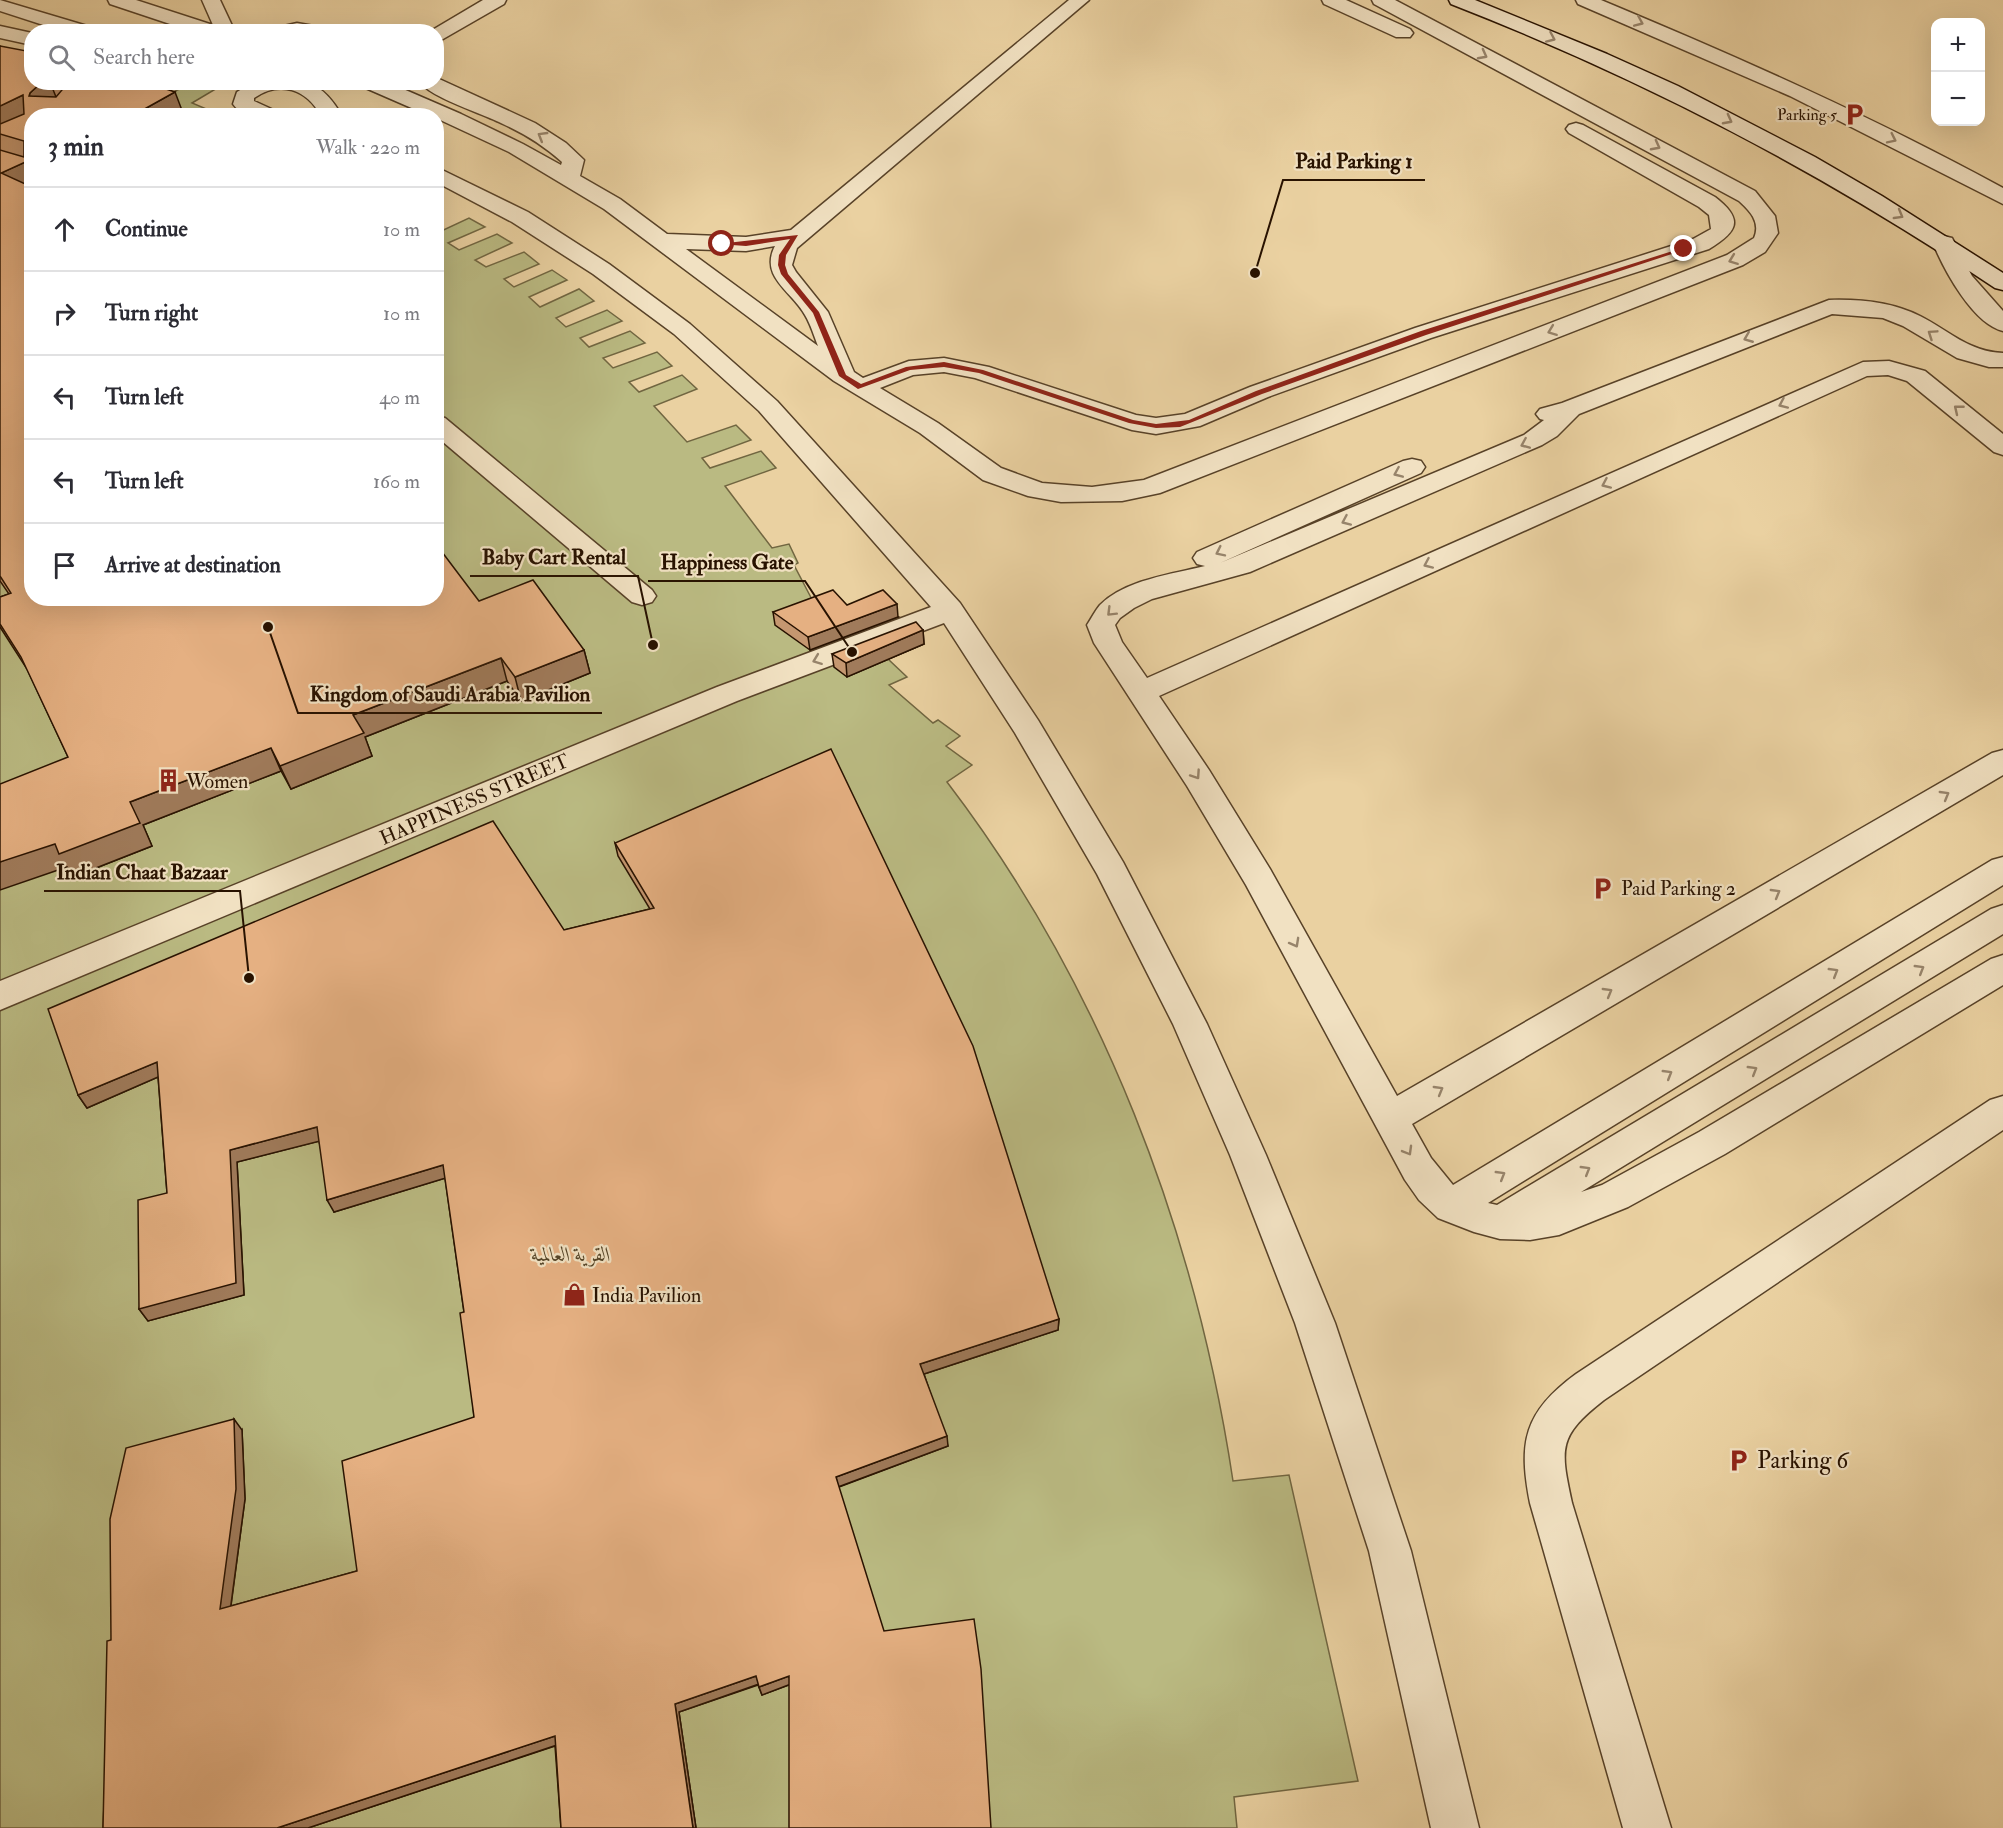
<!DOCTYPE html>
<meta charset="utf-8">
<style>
:root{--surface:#fff;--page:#f7f7f7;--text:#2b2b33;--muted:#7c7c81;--line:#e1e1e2}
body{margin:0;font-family:"IM FELL Double Pica",Amiri,serif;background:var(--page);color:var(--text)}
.controls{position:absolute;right:18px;top:18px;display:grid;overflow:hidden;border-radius:12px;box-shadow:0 6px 24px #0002}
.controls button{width:54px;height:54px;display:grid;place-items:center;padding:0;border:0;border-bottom:2px solid var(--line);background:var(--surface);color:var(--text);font:30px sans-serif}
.stop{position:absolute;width:18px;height:18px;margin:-14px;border:4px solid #8f2418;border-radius:50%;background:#fff}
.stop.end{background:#8f2418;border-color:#fff;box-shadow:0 2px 6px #0008}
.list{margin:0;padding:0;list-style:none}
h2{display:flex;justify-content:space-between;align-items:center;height:78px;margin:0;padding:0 24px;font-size:26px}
h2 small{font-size:20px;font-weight:400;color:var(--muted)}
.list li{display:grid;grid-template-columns:39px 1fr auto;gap:18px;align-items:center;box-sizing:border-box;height:84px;padding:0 24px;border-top:2px solid var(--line)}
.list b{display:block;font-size:22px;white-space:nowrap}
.list em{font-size:20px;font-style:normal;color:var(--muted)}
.icon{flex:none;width:33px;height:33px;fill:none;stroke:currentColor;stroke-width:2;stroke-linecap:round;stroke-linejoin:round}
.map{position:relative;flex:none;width:2003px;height:1828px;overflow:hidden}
.search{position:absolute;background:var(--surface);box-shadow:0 6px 24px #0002;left:24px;top:24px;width:420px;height:66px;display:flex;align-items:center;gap:15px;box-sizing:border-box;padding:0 21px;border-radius:24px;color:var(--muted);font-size:22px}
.panel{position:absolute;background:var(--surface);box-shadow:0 6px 24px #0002;left:24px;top:108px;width:420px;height:498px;border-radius:24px}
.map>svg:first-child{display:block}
.green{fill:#baba82;stroke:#716641;stroke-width:1.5}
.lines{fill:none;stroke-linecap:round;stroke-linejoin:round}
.lane-casing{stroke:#584228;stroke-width:3}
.street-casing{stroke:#584228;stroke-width:3}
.secondary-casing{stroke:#281200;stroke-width:3}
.lane{fill:#f1e1c2;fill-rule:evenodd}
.street{fill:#f1e1c2;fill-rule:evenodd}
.secondary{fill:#f1e1c2;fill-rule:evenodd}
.wall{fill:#c59770;stroke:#281200;stroke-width:1.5}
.shaded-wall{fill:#a07b5b;stroke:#281200;stroke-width:1.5}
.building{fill:#e5b082;stroke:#281200;stroke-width:1.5}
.oneway{stroke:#97846b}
.route{fill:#8f2418}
.labels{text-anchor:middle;stroke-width:4.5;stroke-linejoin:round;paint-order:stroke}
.far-poi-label{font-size:16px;fill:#281200;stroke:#f1e1c2;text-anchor:end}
.poi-label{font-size:20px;fill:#281200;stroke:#f1e1c2;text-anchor:start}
.street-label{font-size:20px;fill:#281200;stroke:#f1e1c2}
.park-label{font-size:20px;font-style:italic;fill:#544427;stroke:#f1e1c2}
.near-poi-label{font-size:24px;fill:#281200;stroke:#f1e1c2;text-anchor:start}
.leader{fill:none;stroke:#281200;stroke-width:2}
.callout-dot{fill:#281200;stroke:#f1e1c2;stroke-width:2}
.callout-label{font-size:21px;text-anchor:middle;font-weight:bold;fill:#281200;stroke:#f1e1c2;stroke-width:4.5;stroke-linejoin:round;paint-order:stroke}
</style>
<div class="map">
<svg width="2003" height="1828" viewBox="0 0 2003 1828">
<rect width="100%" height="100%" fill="#ead1a1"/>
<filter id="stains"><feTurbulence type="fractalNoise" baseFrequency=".00333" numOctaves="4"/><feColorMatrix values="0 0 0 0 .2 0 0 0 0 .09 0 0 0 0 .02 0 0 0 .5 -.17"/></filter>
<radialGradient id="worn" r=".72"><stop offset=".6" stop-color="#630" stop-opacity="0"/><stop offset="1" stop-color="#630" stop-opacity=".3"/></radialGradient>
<!-- green -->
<path class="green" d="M 0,65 L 32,82 L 174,83 L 160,90 L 169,94 L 192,83 L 214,90 L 192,103 L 211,111 L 201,115 L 32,116 L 32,598 L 436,598 L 437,233 L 469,218 L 485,227 L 448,243 L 459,250 L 497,234 L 512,243 L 475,260 L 486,267 L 524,252 L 539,264 L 504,279 L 514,287 L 552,270 L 567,280 L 529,297 L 540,307 L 579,289 L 594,301 L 556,318 L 566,327 L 607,310 L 622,321 L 580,338 L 589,347 L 630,331 L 645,343 L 603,358 L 613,368 L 657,352 L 672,366 L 629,382 L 639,392 L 682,375 L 697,389 L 654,406 L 687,442 L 736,425 L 751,440 L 702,458 L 710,468 L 761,451 L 776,468 L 725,486 L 772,548 L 789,544 L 798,563 L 794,565 L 817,609 L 849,619 L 884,603 L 924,644 L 888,659 L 907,677 L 889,685 L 933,723 L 938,720 L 960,736 L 946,746 L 972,765 L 947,782 C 1102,985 1195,1229 1233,1481 L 1289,1475 L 1358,1781 L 1234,1797 L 1237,1828 L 0,1828 Z"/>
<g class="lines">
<defs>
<path id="lane" d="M 108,0 L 136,0 L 213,25 L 202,0 L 220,0 L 235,32 L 194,32 L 110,4 Z
M 483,0 L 506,0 L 504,4 L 443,39 L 436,41 L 436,32 L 429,32 Z
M 1069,0 L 1089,0 L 797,248 L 792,265 L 796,272 L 828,312 L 854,372 L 863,378 L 909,361 L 944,358 L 989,367 L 1136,415 L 1156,418 L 1185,414 L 1250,387 L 1415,328 L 1693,239 L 1711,229 L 1709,215 L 1699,207 L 1569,133 L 1566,129 L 1569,125 L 1576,123 L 1583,125 L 1715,197 C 1745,220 1737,232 1709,249 L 1431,338 L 1268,397 L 1200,426 L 1156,434 L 1132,430 L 975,378 L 944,372 L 913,375 L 880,388 L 938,423 L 1001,468 L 1042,483 L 1092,487 L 1144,480 L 1727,255 L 1754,238 C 1761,222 1750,211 1739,201 L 1374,4 L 1372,0 L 1395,0 L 1755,191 L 1775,216 L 1778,233 L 1765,252 L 1743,265 L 1160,493 L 1122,501 L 1061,502 L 1028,496 L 983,480 L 920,433 L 834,381 L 604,209 L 509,152 L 436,118 L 436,116 L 430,116 L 361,86 L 358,82 L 387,82 L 461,114 L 523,144 L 561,165 L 562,162 C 544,146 525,134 503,124 C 484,114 431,98 420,82 L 436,82 L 437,78 L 535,123 L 566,143 L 584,160 L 580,176 L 620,199 L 667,234 L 746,237 L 791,230 ZM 775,246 C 759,277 792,291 805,315 C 811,325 814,336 818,346 L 686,249 L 746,251 Z
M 1322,0 L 1346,0 L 1410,29 L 1413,33 L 1410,37 L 1396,37 L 1324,4 Z
M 1576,0 L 1601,0 C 1738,57 1873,117 2003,188 L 2003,204 L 1790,96 L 1578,4 Z
M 297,23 L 325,28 L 327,32 L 273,32 L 275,28 Z
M 253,82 C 297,82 317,72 342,116 L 321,116 C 307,89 280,80 254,98 L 254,101 L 278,112 L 281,116 C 265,116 243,119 233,104 L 237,92 Z
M 436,167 L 528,212 L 609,264 L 690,324 L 777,401 L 960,603 L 1038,720 L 1123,862 L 1207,1024 L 1266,1155 L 1335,1323 L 1411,1551 L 1479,1828 L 1431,1828 L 1369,1551 L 1295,1323 L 1230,1155 L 1173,1024 L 1097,874 L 1015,733 L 944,623 L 737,701 L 0,1010 L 0,981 L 717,687 L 931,607 L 759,411 L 674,334 L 593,274 L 512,222 L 436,182 Z
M 1944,236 L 1952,238 L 1972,276 L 2003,311 L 2003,331 C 1973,324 1944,270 1933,243 L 1936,238 Z
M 1829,300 C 1860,299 1892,302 1920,316 C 1948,330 1969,352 2003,353 L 2003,367 L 1989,367 L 1957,358 L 1903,326 L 1883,318 L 1832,314 L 1579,414 L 1557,436 L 1542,445 L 1250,572 L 1152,599 L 1134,608 L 1120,618 L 1115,625 L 1122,642 L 1147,678 L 1863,362 L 1889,361 L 1925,371 L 2003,434 L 2003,455 L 1994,452 L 1907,381 L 1888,375 L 1867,376 L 1159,696 L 1209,770 L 1270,869 L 1397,1096 L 1992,753 L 2003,750 L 2003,775 L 1412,1124 L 1431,1158 L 1453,1185 L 1992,860 L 2003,857 L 2003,885 L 1488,1203 L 1497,1205 L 1991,909 L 2003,905 L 2003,934 L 1581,1192 L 1602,1185 L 1699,1132 L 1991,959 L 2003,955 L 2003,985 L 1725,1154 L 1628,1207 L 1559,1235 L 1530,1240 L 1500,1239 L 1474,1232 L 1438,1218 L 1419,1200 L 1405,1180 L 1246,885 L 1187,786 L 1094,643 L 1087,625 C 1091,619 1095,611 1100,605 C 1125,580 1172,574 1205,566 L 1197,564 L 1193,558 L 1197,552 L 1403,461 L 1412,459 L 1421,461 L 1425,467 L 1421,473 L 1220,563 L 1524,435 L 1544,420 L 1540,419 L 1536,414 L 1540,409 L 1562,403 Z
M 436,416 L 445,418 L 652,590 L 656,596 L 652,602 L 642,605 L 632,602 L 436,436 Z
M 2003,1096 L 2003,1130 L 1604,1400 C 1558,1436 1560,1448 1572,1503 L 1671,1828 L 1623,1828 L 1530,1503 C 1518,1442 1524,1412 1576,1374 L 1990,1100 Z"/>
<path id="street" d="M 0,0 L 94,28 L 96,32 L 65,32 L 0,11 Z
M 0,26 L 32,33 L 32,45 L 0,38 Z"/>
<path id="secondary" d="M 1449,0 L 1475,0 L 1607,54 L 1678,86 L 1815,157 L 1882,196 L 2003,273 L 2003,290 L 1995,288 C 1819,171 1648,81 1451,4 Z"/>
</defs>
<!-- lane casing -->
<use href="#lane" class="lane-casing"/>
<!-- street casing -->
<use href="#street" class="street-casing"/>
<!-- secondary casing -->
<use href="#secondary" class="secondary-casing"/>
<!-- lane -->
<use href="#lane" class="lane"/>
<!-- street -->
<use href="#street" class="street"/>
<!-- secondary -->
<use href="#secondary" class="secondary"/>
</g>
<!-- wall -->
<path class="wall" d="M 0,46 L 32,82 L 145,82 L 183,113 L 179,116 L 32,116 L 30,186 L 32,598 L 479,601 L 584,650 L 590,673 L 521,701 L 507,681 L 365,737 L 372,756 L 291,789 L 281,771 L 143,825 L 152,846 L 73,877 L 67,867 L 68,757 L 27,669 L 0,627 L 0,597 L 9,594 L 0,581 Z
M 847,605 L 898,617 L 810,650 L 775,625 L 773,612 Z
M 923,630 L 924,644 L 847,677 L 834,667 L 832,654 Z
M 615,843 L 1059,1319 L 1058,1330 L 924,1374 L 948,1446 L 839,1487 L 789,1685 L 762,1695 L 758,1685 L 679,1712 L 696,1828 L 561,1828 L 555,1746 L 308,1828 L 103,1828 L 111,1640 L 242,1430 L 245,1499 L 231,1606 L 357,1571 L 474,1417 L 464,1312 L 445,1178 L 334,1212 L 319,1141 L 237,1162 L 244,1295 L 148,1321 L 139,1309 L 167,1193 L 158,1077 L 87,1108 L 78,1095 L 564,930 L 650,909 L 618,856 Z"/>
<!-- shaded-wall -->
<path class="shaded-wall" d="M 42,82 L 50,82 L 58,102 L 29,96 L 30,93 Z
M 175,92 L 183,113 L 179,116 L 132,116 Z
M 23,95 L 32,116 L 0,132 L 0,106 Z
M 32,159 L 32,186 L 11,195 L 1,173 Z
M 897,604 L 898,617 L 810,650 L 808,637 Z
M 923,630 L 924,644 L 847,677 L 846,663 Z
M 584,650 L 590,673 L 521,701 L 515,677 Z
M 501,658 L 507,681 L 365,737 L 372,756 L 291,789 L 280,766 L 353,715 Z
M 271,748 L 281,771 L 143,825 L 152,846 L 73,877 L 67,867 L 0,890 L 0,862 L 130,802 Z
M 157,1062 L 165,1074 L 87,1108 L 78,1095 Z
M 317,1127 L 324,1140 L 237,1162 L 244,1295 L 148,1321 L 139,1309 L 230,1150 Z
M 443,1165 L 449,1177 L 334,1212 L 327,1200 Z
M 1059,1319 L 1058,1330 L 921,1375 L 920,1364 Z
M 234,1419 L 242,1430 L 245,1499 L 229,1619 L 220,1609 Z
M 947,1436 L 948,1446 L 838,1487 L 836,1477 Z
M 756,1676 L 759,1684 L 679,1712 L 696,1828 L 693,1828 L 675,1704 Z
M 789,1676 L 791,1684 L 762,1695 L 759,1687 Z
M 555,1736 L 560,1744 L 308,1828 L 277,1828 Z"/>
<!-- building -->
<path class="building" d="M 0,46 L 32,52 L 32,82 L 42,82 L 30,93 L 29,96 L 56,97 L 62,90 L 58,82 L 145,82 L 175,92 L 132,116 L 32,116 L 32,159 L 1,173 L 32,187 L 32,598 L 436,598 L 436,544 L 479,601 L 533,580 L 584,650 L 515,677 L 501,658 L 353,715 L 364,733 L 280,766 L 271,748 L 130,802 L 140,823 L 59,854 L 55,844 L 0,862 L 0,784 L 68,757 L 21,657 L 0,624 L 0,597 L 11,593 L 0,576 L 0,150 L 24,157 L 24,141 L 0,134 L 0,124 L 24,114 L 23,95 L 0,106 Z
M 833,590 L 847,605 L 883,590 L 897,604 L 808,637 L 773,612 Z
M 916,622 L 923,630 L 846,663 L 832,654 Z
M 831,749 L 973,1046 L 1059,1319 L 920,1364 L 947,1436 L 836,1477 L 884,1631 L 974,1619 L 981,1669 L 991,1828 L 789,1828 L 789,1676 L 759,1687 L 756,1676 L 675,1704 L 693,1828 L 561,1828 L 555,1736 L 277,1828 L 103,1828 L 107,1641 L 111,1640 L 110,1519 L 126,1448 L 234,1419 L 236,1489 L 220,1609 L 357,1571 L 342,1461 L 474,1417 L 460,1313 L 464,1312 L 443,1165 L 327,1200 L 317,1127 L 230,1150 L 236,1283 L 139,1309 L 138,1200 L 167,1193 L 157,1062 L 78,1095 L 48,1009 L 493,821 L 564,930 L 654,908 L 615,843 Z"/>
<!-- one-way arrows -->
<defs><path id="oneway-chevron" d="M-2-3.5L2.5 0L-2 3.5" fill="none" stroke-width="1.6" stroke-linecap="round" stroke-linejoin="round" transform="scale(1.5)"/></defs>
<g class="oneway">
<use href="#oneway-chevron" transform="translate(1639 22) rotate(23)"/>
<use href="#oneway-chevron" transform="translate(1551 38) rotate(24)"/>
<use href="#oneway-chevron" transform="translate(1483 55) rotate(28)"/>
<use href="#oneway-chevron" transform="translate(1728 120) rotate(28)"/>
<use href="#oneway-chevron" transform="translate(542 136) rotate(-149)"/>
<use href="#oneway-chevron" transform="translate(1892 139) rotate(26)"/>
<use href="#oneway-chevron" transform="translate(1656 146) rotate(28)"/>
<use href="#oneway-chevron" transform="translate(1899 215) rotate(30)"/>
<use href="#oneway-chevron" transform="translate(1733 260) rotate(159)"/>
<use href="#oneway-chevron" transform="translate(1552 331) rotate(159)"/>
<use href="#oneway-chevron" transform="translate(1932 334) rotate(-146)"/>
<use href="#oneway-chevron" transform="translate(1748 338) rotate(158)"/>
<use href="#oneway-chevron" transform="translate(1783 404) rotate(156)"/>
<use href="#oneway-chevron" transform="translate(1958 409) rotate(-141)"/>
<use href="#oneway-chevron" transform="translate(1525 444) rotate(157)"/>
<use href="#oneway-chevron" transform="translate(1398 473) rotate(157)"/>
<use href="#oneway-chevron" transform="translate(1606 484) rotate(156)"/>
<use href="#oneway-chevron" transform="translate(1346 521) rotate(156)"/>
<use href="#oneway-chevron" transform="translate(1220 552) rotate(154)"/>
<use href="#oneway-chevron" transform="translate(1428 564) rotate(156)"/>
<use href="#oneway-chevron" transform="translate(1111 612) rotate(135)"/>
<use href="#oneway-chevron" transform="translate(817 660) rotate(159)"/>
<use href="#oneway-chevron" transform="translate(1196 775) rotate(56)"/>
<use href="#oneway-chevron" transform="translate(1945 795) rotate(-30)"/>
<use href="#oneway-chevron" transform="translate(1776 893) rotate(-30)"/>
<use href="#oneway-chevron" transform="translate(1295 943) rotate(61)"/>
<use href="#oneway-chevron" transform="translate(1920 969) rotate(-31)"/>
<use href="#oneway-chevron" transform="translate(1834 972) rotate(-31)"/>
<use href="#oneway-chevron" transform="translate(1608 992) rotate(-30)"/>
<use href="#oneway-chevron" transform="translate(1753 1070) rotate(-31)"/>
<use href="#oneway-chevron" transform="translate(1668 1074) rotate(-31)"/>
<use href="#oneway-chevron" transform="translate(1439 1090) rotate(-30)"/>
<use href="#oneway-chevron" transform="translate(1408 1151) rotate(60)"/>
<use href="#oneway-chevron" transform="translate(1586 1170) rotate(-31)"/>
<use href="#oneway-chevron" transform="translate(1501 1175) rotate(-31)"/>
</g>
<!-- route -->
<path class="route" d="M 798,235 L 786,255 L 785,265 L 788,274 L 819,312 L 846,375 L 861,384 L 906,367 L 944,362 L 983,370 L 1133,420 L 1156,424 L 1189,420 L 1256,391 L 1421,331 L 1682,248 L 1687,249 L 1426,335 L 1262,394 L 1180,427 L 1156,428 L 1129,423 L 979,373 L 944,367 L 910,370 L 858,389 L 839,376 L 813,313 L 781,274 L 778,265 L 779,255 L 790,239 L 746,246 L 718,244 Z"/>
<!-- icons -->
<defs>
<symbol id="parking-bare" viewBox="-9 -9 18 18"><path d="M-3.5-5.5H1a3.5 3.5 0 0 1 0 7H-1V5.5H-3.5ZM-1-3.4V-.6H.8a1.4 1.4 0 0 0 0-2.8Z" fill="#8f2418" stroke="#f1e1c2" stroke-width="2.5" paint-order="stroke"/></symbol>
<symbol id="building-bare" viewBox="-9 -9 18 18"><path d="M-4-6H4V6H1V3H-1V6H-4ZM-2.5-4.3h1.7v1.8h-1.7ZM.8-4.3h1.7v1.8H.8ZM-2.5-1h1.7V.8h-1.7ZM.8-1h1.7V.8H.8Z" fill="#8f2418" stroke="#f1e1c2" stroke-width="2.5" paint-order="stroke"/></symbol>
<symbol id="shop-bare" viewBox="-9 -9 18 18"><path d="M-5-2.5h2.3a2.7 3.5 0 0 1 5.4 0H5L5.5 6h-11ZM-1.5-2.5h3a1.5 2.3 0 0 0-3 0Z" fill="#8f2418" stroke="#f1e1c2" stroke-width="2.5" paint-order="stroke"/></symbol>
</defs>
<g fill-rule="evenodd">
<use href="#parking-bare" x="1838" y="98" width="33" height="33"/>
<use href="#building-bare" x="152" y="764" width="33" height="33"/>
<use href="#parking-bare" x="1586" y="872" width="33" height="33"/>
<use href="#shop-bare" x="558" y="1278" width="33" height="33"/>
<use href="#parking-bare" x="1722" y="1444" width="33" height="33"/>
</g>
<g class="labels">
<!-- far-poi labels -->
<g class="far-poi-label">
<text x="1837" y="120">Parking 5</text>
</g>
<!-- poi labels -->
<g class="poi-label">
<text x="186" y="788">Women</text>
<text x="1621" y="895">Paid Parking 2</text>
<text x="592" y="1302">India Pavilion</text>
</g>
<!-- street labels -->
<g class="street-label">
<text transform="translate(474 799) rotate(-23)" y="7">HAPPINESS STREET</text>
</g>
<!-- park labels -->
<g class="park-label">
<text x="571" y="1261">القرية العالمية</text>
</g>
<!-- near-poi labels -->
<g class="near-poi-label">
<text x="1757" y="1468">Parking 6</text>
</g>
</g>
<!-- callouts -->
<path class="leader" d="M1255 273L1283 180H1425M653 645L638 576H470M852 652L805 581H648M268 627L298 713H602M249 978L240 891H44"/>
<g class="callout-dot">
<circle cx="1255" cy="273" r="6"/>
<circle cx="653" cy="645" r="6"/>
<circle cx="852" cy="652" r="6"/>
<circle cx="268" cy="627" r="6"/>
<circle cx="249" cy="978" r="6"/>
</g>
<g class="callout-label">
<text x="1354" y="168">Paid Parking 1</text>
<text x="554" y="564">Baby Cart Rental</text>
<text x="727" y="569">Happiness Gate</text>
<text x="450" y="701">Kingdom of Saudi Arabia Pavilion</text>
<text x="142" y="879">Indian Chaat Bazaar</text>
</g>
<rect width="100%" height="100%" filter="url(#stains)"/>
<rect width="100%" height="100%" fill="url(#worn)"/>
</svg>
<div class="controls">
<button>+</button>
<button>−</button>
</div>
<div class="stop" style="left:722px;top:244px"></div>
<div class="stop end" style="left:1684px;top:249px"></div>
<div class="search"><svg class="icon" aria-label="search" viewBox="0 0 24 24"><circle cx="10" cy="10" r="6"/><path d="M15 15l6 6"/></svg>Search here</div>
<section class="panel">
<h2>3 min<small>Walk · 220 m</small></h2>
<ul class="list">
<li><svg class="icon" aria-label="ahead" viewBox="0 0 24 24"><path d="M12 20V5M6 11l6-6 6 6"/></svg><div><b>Continue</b></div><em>10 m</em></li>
<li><svg class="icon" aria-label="right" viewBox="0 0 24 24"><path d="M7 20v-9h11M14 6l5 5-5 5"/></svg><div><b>Turn right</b></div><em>10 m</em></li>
<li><svg class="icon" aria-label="left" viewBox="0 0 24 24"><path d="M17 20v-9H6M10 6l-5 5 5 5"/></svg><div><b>Turn left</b></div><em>40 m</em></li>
<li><svg class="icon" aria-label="left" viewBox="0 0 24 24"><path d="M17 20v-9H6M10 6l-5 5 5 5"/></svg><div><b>Turn left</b></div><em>160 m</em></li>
<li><svg class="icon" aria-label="arrive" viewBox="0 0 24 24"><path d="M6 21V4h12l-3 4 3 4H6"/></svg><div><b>Arrive at destination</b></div></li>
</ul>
</section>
</div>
